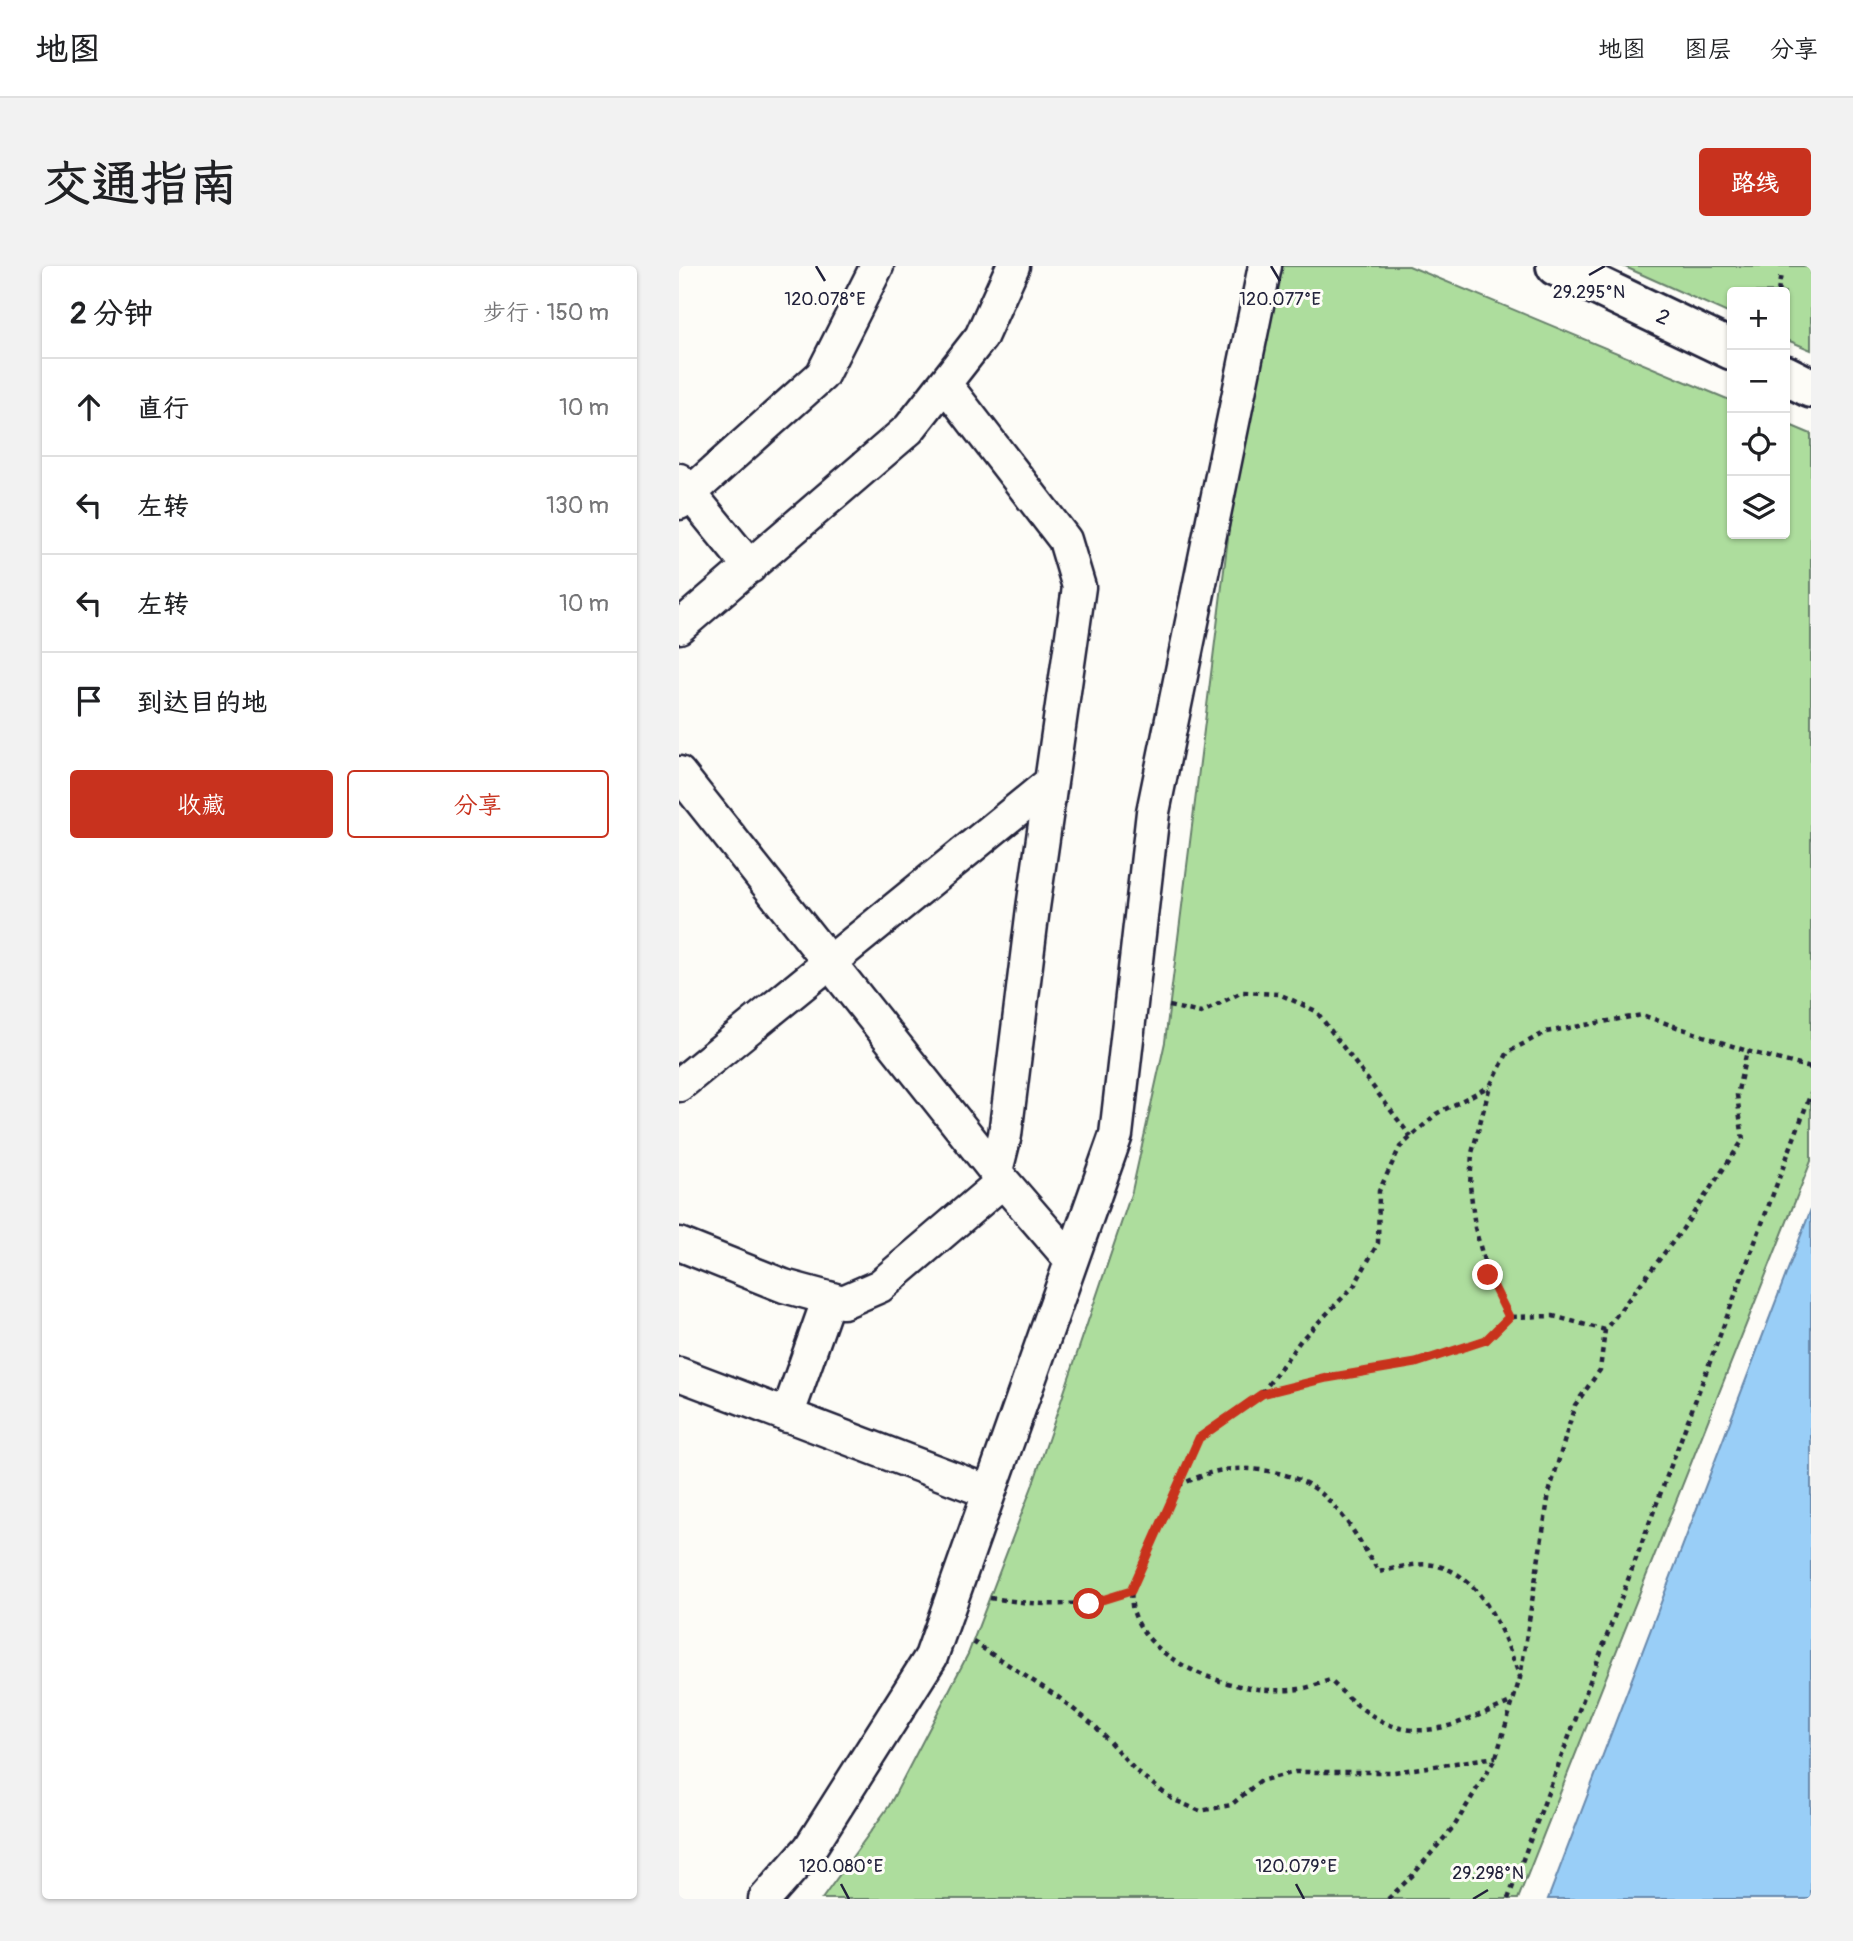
<!DOCTYPE html>
<html lang="zh">
<meta charset="utf-8">
<style>
:root{--surface:#fff;--page:#f2f2f2;--text:#202124;--muted:#757577;--line:#e0e0e0;--accent:#c8321e}
body{margin:0;font-family:Pangolin,"LXGW WenKai TC",sans-serif;background:var(--page);color:var(--text)}
.controls{position:absolute;right:21px;top:21px;display:grid;overflow:hidden;border-radius:7px;box-shadow:0 2px 5px #0004}
.controls button{width:63px;height:63px;display:grid;place-items:center;padding:0;border:0;border-bottom:2px solid var(--line);background:var(--surface);color:var(--text);font:35px sans-serif}
.stop{position:absolute;width:21px;height:21px;margin:-16px;border:5px solid #c8321e;border-radius:50%;background:#fff}
.stop.end{background:#c8321e;border-color:#fff;box-shadow:0 2px 7px #0008}
.list{margin:0;padding:0;list-style:none}
h2{display:flex;justify-content:space-between;align-items:center;height:91px;margin:0;padding:0 28px;font-size:30px}
h2 small{font-size:23px;font-weight:400;color:var(--muted)}
.list li{display:grid;grid-template-columns:46px 1fr auto;gap:21px;align-items:center;box-sizing:border-box;height:98px;padding:0 28px;border-top:2px solid var(--line)}
.list b{display:block;font-size:26px;white-space:nowrap}
.list em{font-size:23px;font-style:normal;color:var(--muted)}
.actions{display:flex;gap:14px;padding:21px 28px}
.actions a{flex:1;padding:16px 0;border:2px solid var(--accent);border-radius:7px;text-align:center;font-size:24px;color:var(--accent)}
.actions .main{background:var(--accent);color:#fff}
.icon{flex:none;width:38px;height:38px;fill:none;stroke:currentColor;stroke-width:2;stroke-linecap:round;stroke-linejoin:round}
.map{position:relative;flex:none;width:1132px;height:1633px;overflow:hidden;border-radius:7px}
header{display:flex;align-items:center;gap:42px;box-sizing:border-box;height:98px;padding:0 35px;background:var(--surface);border-bottom:2px solid var(--line)}
header strong{font-size:33px}
nav{display:flex;gap:38px;margin-inline-start:auto;font-size:24px}
.intro{display:flex;align-items:center;justify-content:space-between;box-sizing:border-box;height:168px;padding:0 42px}
h1{margin:0;font-size:49px}
.button{padding:18px 32px;border-radius:7px;background:var(--accent);color:#fff;font-size:24px;font-weight:700}
main{display:flex;gap:42px;padding:0 42px}
aside{flex:1;background:var(--surface);border-radius:7px;box-shadow:0 2px 5px #0004}
.map>svg:first-child{display:block}
.green{fill:#addd9d;stroke:#68806c;stroke-width:2}
.water{fill:#99cef7;stroke:#6989ac;stroke-width:2}
.lines{fill:none;stroke-linecap:round;stroke-linejoin:round}
.minor-casing{stroke:#22223b;stroke-width:37}
.secondary-casing{stroke:#22223b;stroke-width:44}
.path{stroke:#22223b;stroke-width:4.5;stroke-dasharray:5 5;stroke-linecap:butt}
.minor{stroke:#fdfcf7;stroke-width:32}
.secondary{stroke:#fdfcf7;stroke-width:38}
.route{stroke:#c8321e;stroke-width:9}
.ticks{fill:none;stroke:#22223b;stroke-width:2.5}
.labels{text-anchor:middle;stroke-width:6;stroke-linejoin:round;paint-order:stroke}
.street-label{font-size:21px;fill:#22223b;stroke:#fdfcf7}
.ticks-label{font-size:18px;text-anchor:middle;fill:#22223b;stroke:#fdfcf7;stroke-width:6;stroke-linejoin:round;paint-order:stroke}
</style>
<header>
<strong>地图</strong>
<nav><a>地图</a><a>图层</a><a>分享</a></nav>
</header>
<div class="intro"><h1>交通指南</h1><a class="button">路线</a></div>
<main>
<aside>
<h2>2 分钟<small>步行 · 150 m</small></h2>
<ul class="list">
<li><svg class="icon" aria-label="ahead" viewBox="0 0 24 24"><path d="M12 20V5M6 11l6-6 6 6"/></svg><div><b>直行</b></div><em>10 m</em></li>
<li><svg class="icon" aria-label="left" viewBox="0 0 24 24"><path d="M17 20v-9H6M10 6l-5 5 5 5"/></svg><div><b>左转</b></div><em>130 m</em></li>
<li><svg class="icon" aria-label="left" viewBox="0 0 24 24"><path d="M17 20v-9H6M10 6l-5 5 5 5"/></svg><div><b>左转</b></div><em>10 m</em></li>
<li><svg class="icon" aria-label="arrive" viewBox="0 0 24 24"><path d="M6 21V4h12l-3 4 3 4H6"/></svg><div><b>到达目的地</b></div></li>
</ul>
<div class="actions"><a class="main">收藏</a><a>分享</a></div>
</aside>
<div class="map">
<svg width="1132" height="1633" viewBox="0 0 1132 1633">
<rect width="100%" height="100%" fill="#fdfcf7"/>
<filter id="ink" filterUnits="userSpaceOnUse"><feTurbulence type="fractalNoise" baseFrequency=".0143" numOctaves="2"/><feDisplacementMap in="SourceGraphic" scale="14" xChannelSelector="R" yChannelSelector="G"/><feConvolveMatrix kernelMatrix="1 2 1 2 8 2 1 2 1" color-interpolation-filters="sRGB"/></filter>
<g filter="url(#ink)">
<!-- green -->
<path class="green" d="M 583,0 L 730,0 L 1053,135 L 1053,268 L 1106,268 L 1106,157 L 1132,168 L 1132,895 L 839,1633 L 143,1633 L 210,1540 L 289,1388 L 354,1218 L 453,925 L 486,776 Z
M 944,0 L 1132,0 L 1132,84 L 1106,73 L 1106,26 L 1053,26 L 1053,49 Z"/>
<!-- water -->
<path class="water" d="M 1132,943 L 1132,1633 L 869,1633 Z"/>
<g class="lines">
<defs>
<path id="minor" d="M 266,118 L 386,274 L 400,321 L 354,642 L 326,869 L 317,905
M 0,214 L 71,301
M 0,237 L 143,109 L 198,0
M 0,361 L 230,163 L 302,71 L 334,0
M 0,507 L 324,915 L 392,994
M 0,819 L 372,516
M 0,978 L 105,1020 L 164,1036 L 201,1020 L 324,915
M 0,1108 L 310,1226
M 108,1150 L 150,1032
M 86,1633 L 131,1582 L 252,1391 L 437,869 L 474,546 L 586,0"/>
<path id="secondary" d="M 877,0 L 1053,84
M 1106,109 L 1132,122"/>
</defs>
<!-- minor casing -->
<use href="#minor" class="minor-casing"/>
<!-- secondary casing -->
<use href="#secondary" class="secondary-casing"/>
<!-- path -->
<path class="path" d="M 1099,26 L 1102,8
M 490,740 L 522,747 L 563,726 L 600,728 L 637,745 L 732,871
M 830,1051 L 807,1074 L 737,1097 L 647,1112 L 583,1127 L 520,1172 L 452,1325 C 453,1332 452,1341 455,1347 C 474,1403 566,1431 620,1423 C 630,1422 641,1417 651,1414 C 720,1484 750,1471 834,1435
M 926,1064 L 874,1050 L 830,1051 L 809,1009 L 796,962 L 791,919 L 793,887 L 811,820 L 829,786 L 867,766 L 963,749 L 1068,785
M 583,1127 L 622,1074 L 675,1020 L 699,977 L 700,925 L 721,881 L 757,848 L 811,820
M 499,1219 C 511,1215 522,1209 534,1206 C 567,1198 617,1205 643,1228 C 667,1249 683,1279 700,1306 C 717,1302 741,1295 759,1300 C 805,1311 826,1372 841,1411
M 311,1332 C 370,1340 394,1343 452,1325
M 294,1376 L 379,1431 L 416,1460 L 457,1505 L 493,1533 L 521,1545 L 552,1539 L 581,1515 L 616,1506 L 715,1506 L 817,1491
M 709,1633 L 733,1610 L 776,1559 L 817,1491 L 841,1412 L 870,1227 L 896,1139 L 921,1104 L 926,1064 L 1003,964 L 1064,874 L 1058,829 L 1068,785 L 1132,802
M 829,1633 L 1132,827"/>
<!-- minor -->
<use href="#minor" class="minor"/>
<!-- secondary -->
<use href="#secondary" class="secondary"/>
</g>
</g>
<g class="lines" filter="url(#ink)">
<!-- route -->
<path class="route" d="M 410,1338 L 452,1325 L 520,1172 L 583,1128 L 648,1112 L 737,1097 L 807,1074 L 830,1051 L 809,1009"/>
</g>
<!-- ticks -->
<path class="ticks" d="M 137,0 L 146,15M 592,0 L 601,15M 910,9 L 926,0M 162,1618 L 170,1633M 617,1618 L 625,1633M 794,1633 L 809,1624"/>
<g class="labels">
<!-- street labels -->
<g class="street-label">
<text transform="translate(984 51) rotate(26)" y="7">2</text>
</g>
</g>
<g class="ticks-label">
<text x="910" y="32">29.295°N</text>
<text x="146" y="39">120.078°E</text>
<text x="601" y="39">120.077°E</text>
<text x="162" y="1606">120.080°E</text>
<text x="617" y="1606">120.079°E</text>
<text x="809" y="1613">29.298°N</text>
</g>
</svg>
<div class="controls">
<button>+</button>
<button>−</button>
<button><svg class="icon" aria-label="locate" viewBox="0 0 24 24"><circle cx="12" cy="12" r="6"/><path d="M12 2v4M12 18v4M2 12h4M18 12h4"/></svg></button>
<button><svg class="icon" aria-label="layers" viewBox="0 0 24 24"><path d="M12 4l9 5-9 5-9-5zM3 14l9 5 9-5"/></svg></button>
</div>
<div class="stop" style="left:410px;top:1338px"></div>
<div class="stop end" style="left:809px;top:1009px"></div>
</div>
</main>
